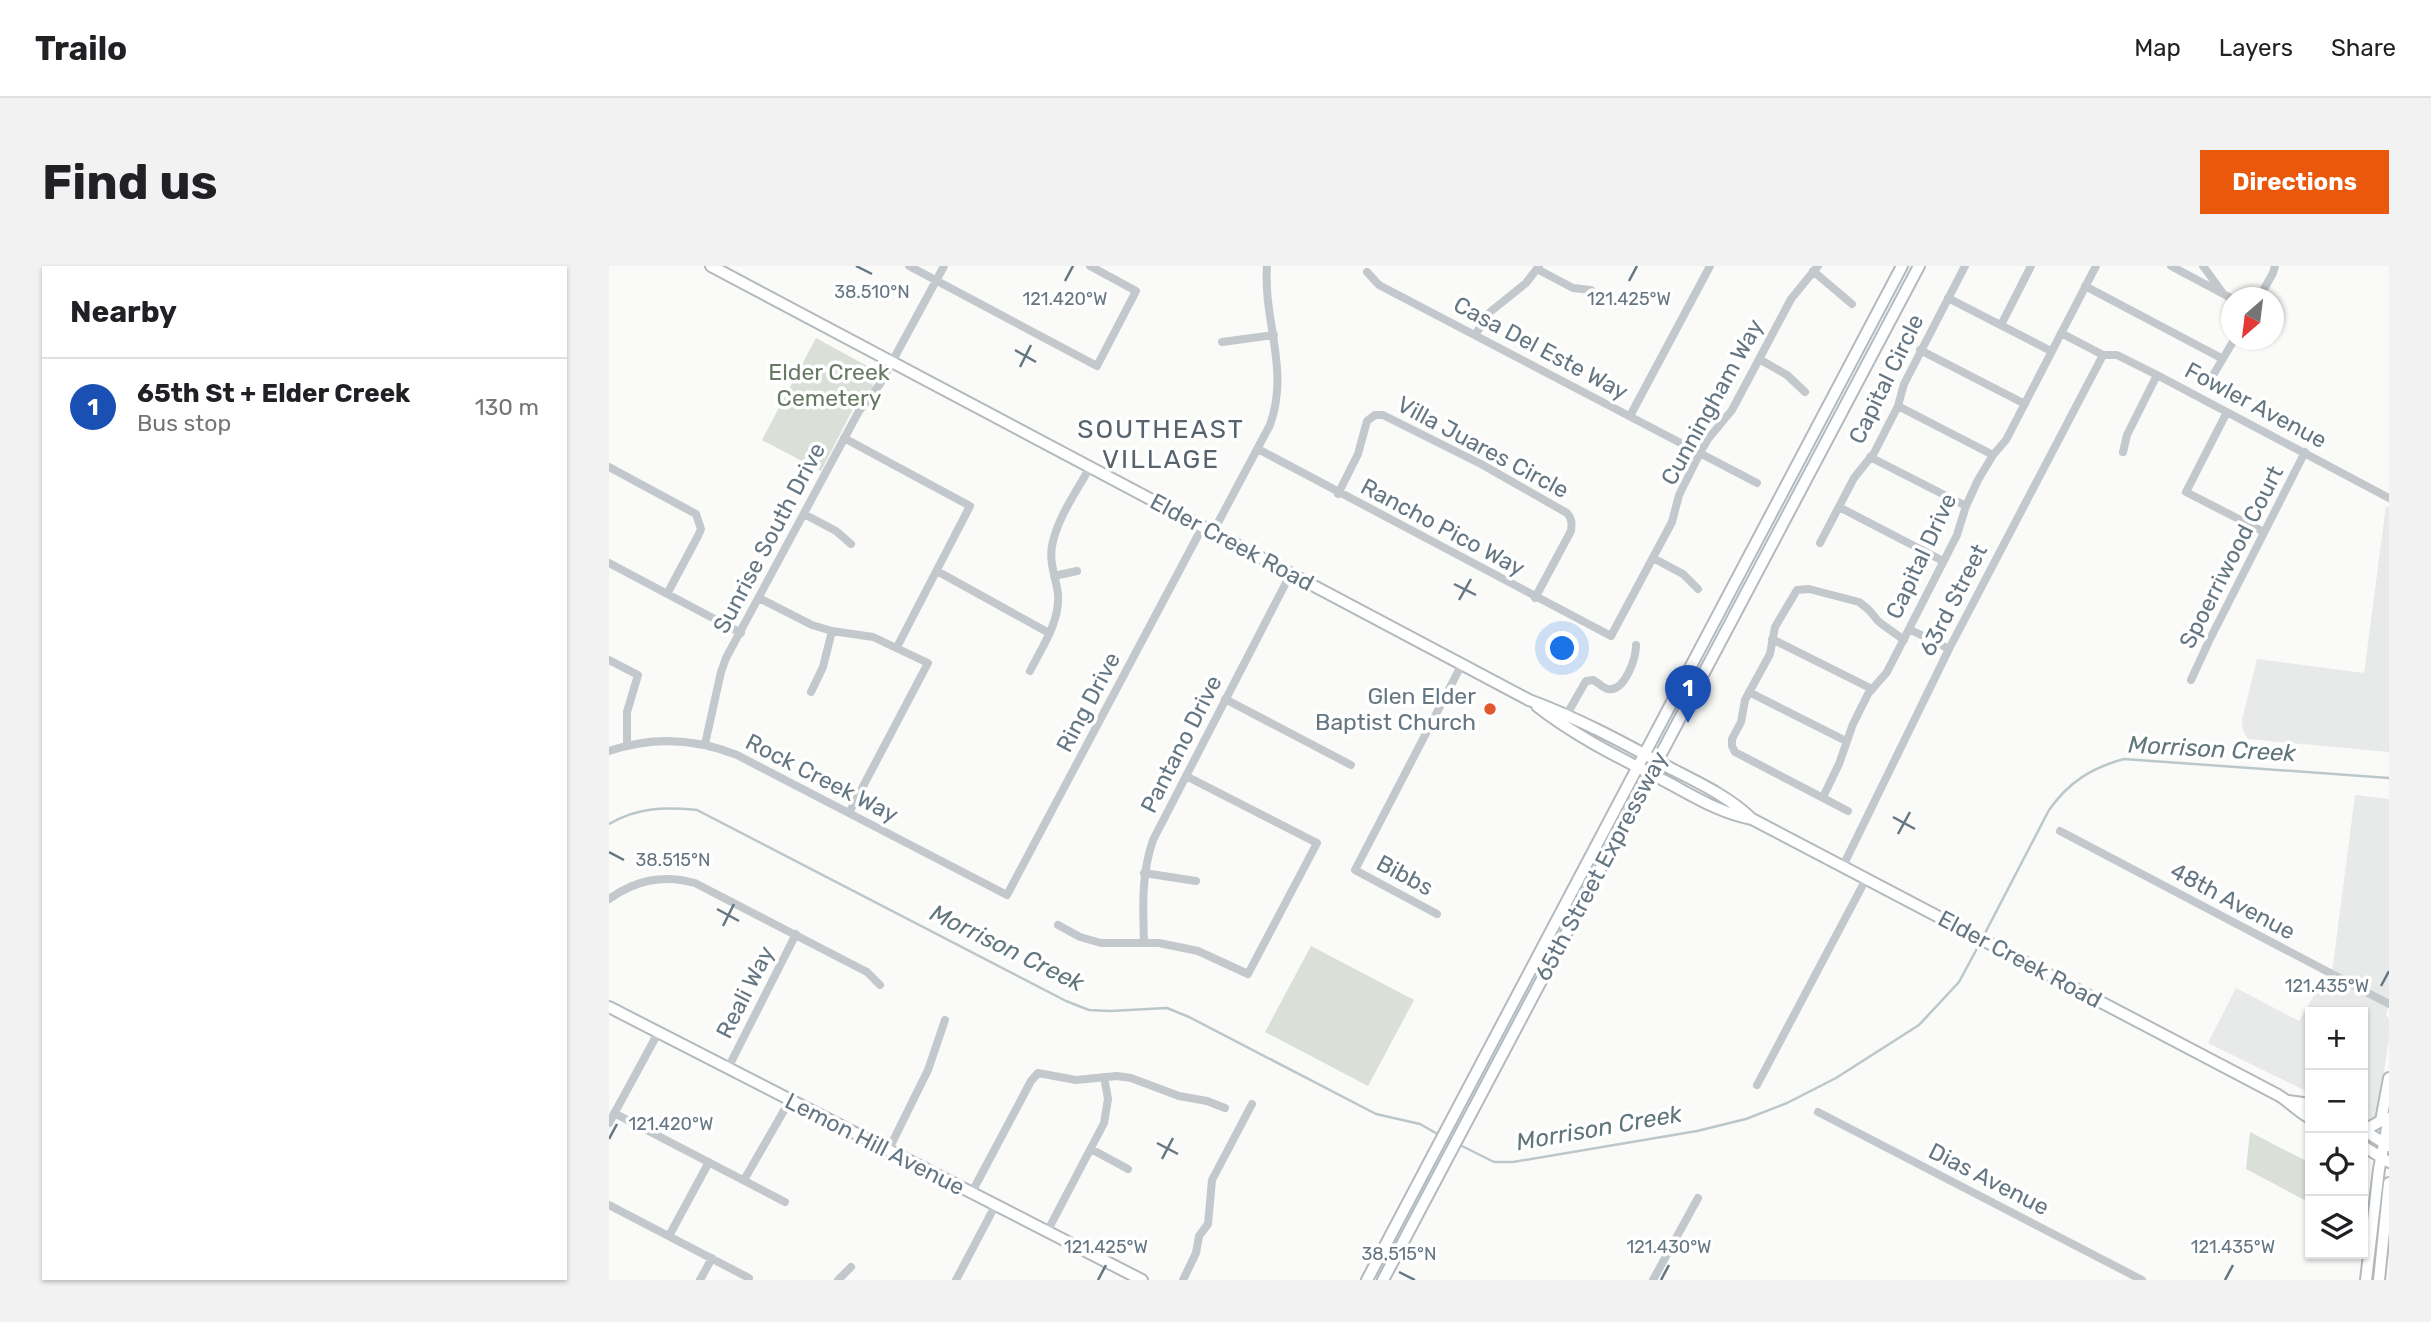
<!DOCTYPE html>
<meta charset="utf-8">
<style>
:root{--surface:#fff;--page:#f2f2f2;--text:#202124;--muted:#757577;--line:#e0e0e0;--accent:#ea580c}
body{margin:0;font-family:Rubik,sans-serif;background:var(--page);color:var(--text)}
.controls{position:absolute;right:21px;bottom:21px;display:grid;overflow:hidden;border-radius:0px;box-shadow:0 2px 5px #0004}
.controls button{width:63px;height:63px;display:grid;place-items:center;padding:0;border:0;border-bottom:2px solid var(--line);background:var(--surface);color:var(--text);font:35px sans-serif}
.compass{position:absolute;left:1612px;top:21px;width:63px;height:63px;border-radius:50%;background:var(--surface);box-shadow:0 2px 5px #0004;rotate:208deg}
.you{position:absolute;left:954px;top:383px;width:24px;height:24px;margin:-18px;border:5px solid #fff;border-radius:50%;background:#1a73e8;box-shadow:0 0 0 10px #1a73e833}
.badge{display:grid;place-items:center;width:46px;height:46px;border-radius:50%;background:var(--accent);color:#fff;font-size:23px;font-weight:700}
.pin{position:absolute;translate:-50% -58px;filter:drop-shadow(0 2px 4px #0008)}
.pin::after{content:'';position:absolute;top:37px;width:24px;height:21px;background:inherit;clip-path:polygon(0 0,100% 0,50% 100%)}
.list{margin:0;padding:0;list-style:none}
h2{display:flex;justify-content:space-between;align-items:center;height:91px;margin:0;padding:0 28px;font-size:30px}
h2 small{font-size:23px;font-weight:400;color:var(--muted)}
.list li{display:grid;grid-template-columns:46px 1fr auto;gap:21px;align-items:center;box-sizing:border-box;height:98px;padding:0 28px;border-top:2px solid var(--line)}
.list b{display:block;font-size:26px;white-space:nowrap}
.list p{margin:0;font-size:23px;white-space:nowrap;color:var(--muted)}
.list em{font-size:23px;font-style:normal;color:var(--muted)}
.icon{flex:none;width:38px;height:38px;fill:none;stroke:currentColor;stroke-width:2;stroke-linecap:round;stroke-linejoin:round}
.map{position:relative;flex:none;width:1780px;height:1014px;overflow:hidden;border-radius:0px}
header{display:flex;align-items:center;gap:42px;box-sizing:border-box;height:98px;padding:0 35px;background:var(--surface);border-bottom:2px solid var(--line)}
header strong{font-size:33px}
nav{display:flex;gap:38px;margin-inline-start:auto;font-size:24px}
.intro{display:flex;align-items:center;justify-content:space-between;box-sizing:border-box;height:168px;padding:0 42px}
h1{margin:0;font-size:49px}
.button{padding:18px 32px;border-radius:0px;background:var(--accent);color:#fff;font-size:24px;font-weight:700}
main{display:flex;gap:42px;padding:0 42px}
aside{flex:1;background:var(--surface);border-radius:0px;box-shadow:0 2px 5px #0004}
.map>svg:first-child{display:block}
.built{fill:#e8e9e9}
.green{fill:#dadfd7}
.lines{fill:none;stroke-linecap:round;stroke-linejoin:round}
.stream{stroke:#bbc7cb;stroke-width:2.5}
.secondary-casing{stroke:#b3babf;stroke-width:14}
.street{stroke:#c3c8cc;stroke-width:8}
.secondary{stroke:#fff;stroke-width:10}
.ticks{fill:none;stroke:#657683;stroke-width:2.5}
.poi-dot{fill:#e4572e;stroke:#fff;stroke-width:2.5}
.labels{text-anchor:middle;stroke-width:7;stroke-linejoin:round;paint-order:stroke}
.street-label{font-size:23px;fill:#657683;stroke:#fff}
.park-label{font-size:23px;fill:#687a64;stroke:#fff}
.poi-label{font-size:23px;fill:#657683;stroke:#fff;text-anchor:end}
.water-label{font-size:24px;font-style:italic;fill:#60757c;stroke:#fff}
.quarter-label{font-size:26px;letter-spacing:2px;fill:#57646e;stroke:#fff}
.ticks-label{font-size:18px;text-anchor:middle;fill:#657683;stroke:#fff;stroke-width:7;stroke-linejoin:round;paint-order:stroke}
</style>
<header>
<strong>Trailo</strong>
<nav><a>Map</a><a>Layers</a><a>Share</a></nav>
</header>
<div class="intro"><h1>Find us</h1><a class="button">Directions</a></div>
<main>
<aside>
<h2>Nearby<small></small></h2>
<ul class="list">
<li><span class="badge" style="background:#1a4fb4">1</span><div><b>65th St + Elder Creek</b><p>Bus stop</p></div><em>130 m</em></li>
</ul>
</aside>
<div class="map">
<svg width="1780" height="1014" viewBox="0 0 1780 1014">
<rect width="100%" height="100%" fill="#fafaf8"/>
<!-- built -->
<path class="built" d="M 1777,240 L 1780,242 L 1780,486 L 1639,473 L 1634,464 L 1633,454 L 1648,393 L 1755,407 Z
M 1746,529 L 1780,533 L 1780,737 L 1777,749 L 1780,752 L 1780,772 L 1769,847 L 1761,855 L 1754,853 L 1754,746 L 1701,746 L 1701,827 L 1599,777 L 1627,722 L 1690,755 L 1713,715 L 1718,716 L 1724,699 Z"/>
<!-- green -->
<path class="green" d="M 207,72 L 269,106 L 263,121 L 244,143 L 212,205 L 153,174 Z
M 702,680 L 805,734 L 759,820 L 656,766 Z
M 1641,866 L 1701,897 L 1701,937 L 1637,903 Z"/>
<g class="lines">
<!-- stream -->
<path class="stream" d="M 0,558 C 29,541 56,541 88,544 L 457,735 L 480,744 L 501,745 L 558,742 L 580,751 L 767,848 L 811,858 L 832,870
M 1374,671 L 1440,544 C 1460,516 1482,502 1515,493 L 1780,512
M 851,879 L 885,896 L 904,896 L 1088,865 L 1137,853 L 1178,837 L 1227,812 L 1310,759 L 1350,716 L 1371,677"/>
<defs>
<path id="secondary" d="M 102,0 L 920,434 C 969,452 1015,477 1061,502 C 1090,517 1119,530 1143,553
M 928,440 C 966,470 1011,492 1054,514 C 1083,529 1110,547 1143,553 L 1669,829 C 1681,836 1689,846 1701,852
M 0,741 L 533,1014
M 1679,835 L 1701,838
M 1754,861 L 1761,861 L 1772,855 L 1780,812
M 1754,864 L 1780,880
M 1754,880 L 1780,896
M 758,1014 L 1293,0
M 774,1014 L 1310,0
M 1757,1014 L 1770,903 L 1780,852
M 1770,1014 L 1780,917"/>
</defs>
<!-- secondary casing -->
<use href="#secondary" class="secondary-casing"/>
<!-- street -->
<path class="street" d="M 300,0 L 488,100 L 527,25 L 481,0
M 1562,0 L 1622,32
M 1594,0 L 1613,26
M 928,3 L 964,22 L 982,24
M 1204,5 L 1243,38
M 758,6 L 770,19 L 1148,217
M 1476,20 L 1614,93
M 1339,32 L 1442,85
M 1650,32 L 1664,7 L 1666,0
M 1392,59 L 1422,0
M 1452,67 L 1494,89
M 866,69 L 881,46 L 917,17 L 930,0
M 613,76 L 665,69
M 1311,84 L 1416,138
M 1494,89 L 1508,89 L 1548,109 L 1780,232
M 1150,93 L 1178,109 L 1196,126
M 1600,116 L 1625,74
M 1289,140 L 1384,189
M 1618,146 L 1577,226 L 1655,266
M 1021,150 L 1101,0
M 235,172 L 361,240 L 288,381
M 649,183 L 1002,370 L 1063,256 L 1070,229 L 1091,187 L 1099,173 L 1123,144 L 1182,33 L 1209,0
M 1514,186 L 1518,169 L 1548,109
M 1261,191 L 1357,240
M 0,201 L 87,248 L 92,263 L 89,270 L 58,328
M 729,228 L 749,188 L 758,155 L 766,149 L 774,149 L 872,198 L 958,247 C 963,253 963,257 962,265 L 926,332
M 1230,241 L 1334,295
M 195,248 L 227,265 L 242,278
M 604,266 L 661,159 C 681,103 654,55 658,0
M 1211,277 L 1245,212 L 1265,187 L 1289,140 L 1295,118 L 1356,0
M 1044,292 L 1074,308 L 1089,323
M 0,297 L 132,367
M 328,305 L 440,367
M 445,310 L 468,305
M 150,332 L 203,359 L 223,365 L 264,371 L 319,397 L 240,547
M 1300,363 L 1340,383
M 1163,373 L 1263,423
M 0,394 L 29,409 L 18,446 L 18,479
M 421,405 C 433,381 451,356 449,328 C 447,312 440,297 443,280 C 448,252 468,225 481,201
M 1582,414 L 1600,375 L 1696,186
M 202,426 L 214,401 L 223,365
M 1140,426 L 1237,475
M 616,433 L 742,499
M 958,448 L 977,415 L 984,414 C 989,416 993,422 999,423 C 1016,426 1027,392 1027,379
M 96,478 L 112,406 L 117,392 L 250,145 L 271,118 L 335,0
M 0,485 C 44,470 85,472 128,489 L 398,629 L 594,260
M 1214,531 L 1230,498 L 1244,458 L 1259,428 L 1278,406 L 1348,269 L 1357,240 L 1369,214 L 1384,189 L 1397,174 L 1487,0
M 1239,545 L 1126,486 L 1123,480 L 1123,473 L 1132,456 L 1136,434 L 1161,388 L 1166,361 L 1188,324 L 1200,323 L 1250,336 L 1259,343 L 1270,356 L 1295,374
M 1451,565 L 1780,738
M 1234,600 L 1340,383 L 1494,89
M 535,607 L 587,615
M 0,633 C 27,614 54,608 86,617 L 258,706 L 271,719
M 828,648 L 746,604 L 853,398
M 449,659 L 471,671 L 492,677 L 550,677 L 589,685 L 639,708 L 708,577 L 577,510
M 535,677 C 534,641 532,609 544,574 L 682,307
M 119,802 L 187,668
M 1148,819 L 1257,613
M 1209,846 L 1533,1014
M 5,847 L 176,936
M 0,857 L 49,767
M 482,883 L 519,903
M 279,885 L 319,804 L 336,754
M 135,914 L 181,834
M 362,928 L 422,815 L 429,807 L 467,814 L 508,810 L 522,812 L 570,830 L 598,835 L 616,842
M 0,939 L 140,1012
M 438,966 L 495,857 L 499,833 L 495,811
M 60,970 L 100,896
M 91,1014 L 103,992
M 229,1014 L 242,1001
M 347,1014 L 386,940
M 574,1014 L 587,987 L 590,970 L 599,958 L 603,914 L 643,838
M 1044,1014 L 1089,932"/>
<!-- secondary -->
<use href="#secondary" class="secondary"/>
</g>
<!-- ticks -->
<path class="ticks" d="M 247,0 L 263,8M 456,15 L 464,0M 1020,15 L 1028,0M 406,84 L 427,96M 411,101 L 422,79M 845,318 L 867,329M 850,334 L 862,313M 1284,551 L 1306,563M 1289,568 L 1301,546M 0,586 L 15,594M 108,643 L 130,655M 114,660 L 125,638M 1772,720 L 1780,705M 0,873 L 8,858M 548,877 L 569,888M 553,893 L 564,872M 790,1006 L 806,1014M 489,1014 L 497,999M 1052,1014 L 1060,999M 1616,1014 L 1624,999"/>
<!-- markers -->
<circle class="poi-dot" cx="881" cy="443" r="7"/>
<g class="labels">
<!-- street labels -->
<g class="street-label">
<text transform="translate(932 82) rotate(28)" y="8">Casa Del Este Way</text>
<text transform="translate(1277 113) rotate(-64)" y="8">Capital Circle</text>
<text transform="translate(1103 136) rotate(-61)" y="8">Cunningham Way</text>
<text transform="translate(1647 139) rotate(28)" y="8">Fowler Avenue</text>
<text transform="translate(874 181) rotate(28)" y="8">Villa Juares Circle</text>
<text transform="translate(834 261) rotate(28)" y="8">Rancho Pico Way</text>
<text transform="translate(160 272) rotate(-62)" y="8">Sunrise South Drive</text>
<text transform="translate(623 276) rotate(28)" y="8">Elder Creek Road</text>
<text transform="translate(1312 290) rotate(-65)" y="8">Capital Drive</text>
<text transform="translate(1622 291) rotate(-63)" y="8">Spoerriwood Court</text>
<text transform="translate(1344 334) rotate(-63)" y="8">63rd Street</text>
<text transform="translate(479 436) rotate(-62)" y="8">Ring Drive</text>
<text transform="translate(572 478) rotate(-63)" y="8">Pantano Drive</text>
<text transform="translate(213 512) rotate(27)" y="8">Rock Creek Way</text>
<text transform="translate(992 600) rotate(-62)" y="8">65th Street Expressway</text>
<text transform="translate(796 609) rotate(28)" y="8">Bibbs</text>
<text transform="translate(1624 635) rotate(28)" y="8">48th Avenue</text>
<text transform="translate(1411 693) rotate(28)" y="8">Elder Creek Road</text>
<text transform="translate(136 726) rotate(-63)" y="8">Reali Way</text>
<text transform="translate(266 878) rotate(27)" y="8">Lemon Hill Avenue</text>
<text transform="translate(1380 913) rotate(27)" y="8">Dias Avenue</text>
</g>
<!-- park labels -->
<g class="park-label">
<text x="220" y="114">Elder Creek<tspan x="220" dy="26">Cemetery</tspan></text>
</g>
<!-- poi labels -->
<g class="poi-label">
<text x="867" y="438">Glen Elder<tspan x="867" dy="26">Baptist Church</tspan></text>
</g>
<!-- water labels -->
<g class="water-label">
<text transform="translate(1603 483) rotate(3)" y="8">Morrison Creek</text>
<text transform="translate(398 682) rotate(26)" y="8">Morrison Creek</text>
<text transform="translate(990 862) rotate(-10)" y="8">Morrison Creek</text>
</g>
<!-- quarter labels -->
<g class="quarter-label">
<text x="552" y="172">SOUTHEAST<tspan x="552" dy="30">VILLAGE</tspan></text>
</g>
</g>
<g class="ticks-label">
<text x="263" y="32">38.510°N</text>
<text x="456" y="39">121.420°W</text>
<text x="1020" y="39">121.425°W</text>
<text x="64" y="600">38.515°N</text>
<text x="1718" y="726">121.435°W</text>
<text x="62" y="864">121.420°W</text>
<text x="497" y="987">121.425°W</text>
<text x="1060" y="987">121.430°W</text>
<text x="1624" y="987">121.435°W</text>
<text x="790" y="994">38.515°N</text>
</g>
</svg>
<div class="controls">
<button>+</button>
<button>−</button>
<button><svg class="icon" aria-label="locate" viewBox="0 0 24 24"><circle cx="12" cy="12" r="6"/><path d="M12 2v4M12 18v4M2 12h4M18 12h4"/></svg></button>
<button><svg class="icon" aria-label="layers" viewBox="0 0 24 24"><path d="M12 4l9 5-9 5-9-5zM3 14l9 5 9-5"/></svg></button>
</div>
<svg class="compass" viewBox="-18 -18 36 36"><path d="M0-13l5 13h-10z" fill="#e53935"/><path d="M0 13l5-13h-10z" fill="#757577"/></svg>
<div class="you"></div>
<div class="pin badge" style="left:1079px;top:457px;background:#1a4fb4">1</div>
</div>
</main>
